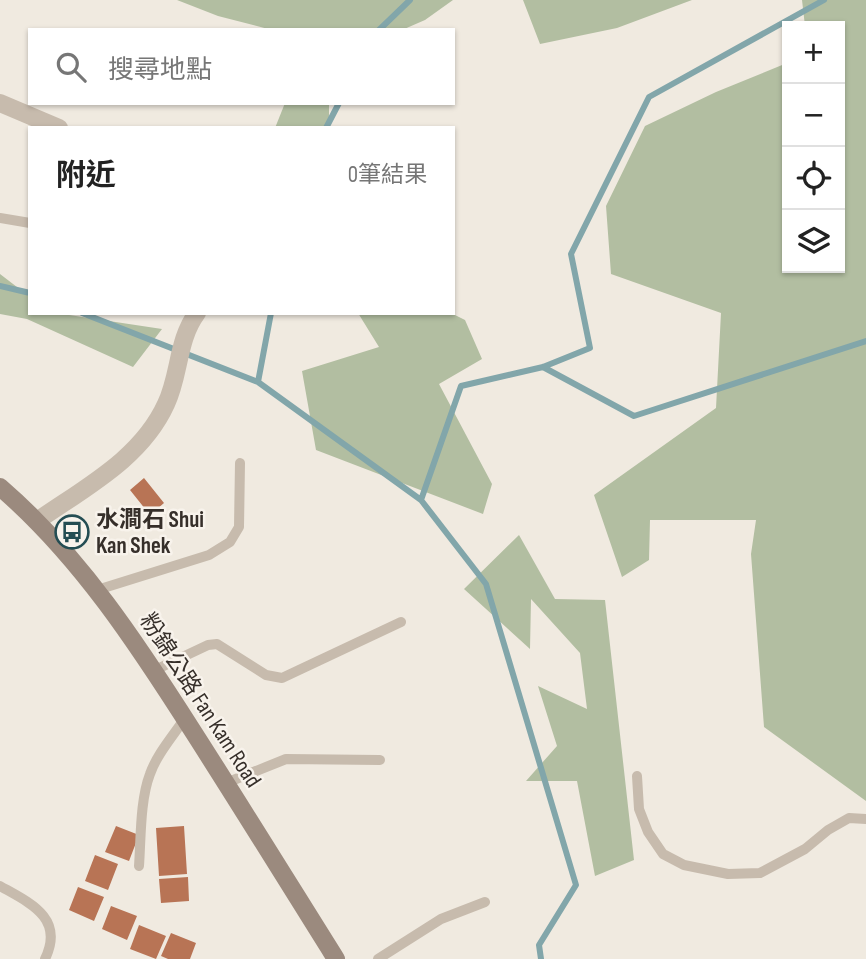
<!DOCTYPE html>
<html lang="zh-TW">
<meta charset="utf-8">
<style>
:root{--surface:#fff;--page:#f2f2f2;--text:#222;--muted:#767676;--line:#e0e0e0}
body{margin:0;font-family:"Sofia Sans Condensed","Noto Sans TC",sans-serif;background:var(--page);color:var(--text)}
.controls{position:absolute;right:21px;top:21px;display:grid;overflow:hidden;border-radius:0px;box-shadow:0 2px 5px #0004}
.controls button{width:63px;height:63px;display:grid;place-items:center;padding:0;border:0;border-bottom:2px solid var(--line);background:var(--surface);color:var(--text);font:35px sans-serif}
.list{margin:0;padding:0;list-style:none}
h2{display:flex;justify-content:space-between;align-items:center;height:91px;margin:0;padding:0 28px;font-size:30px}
h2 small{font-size:23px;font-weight:400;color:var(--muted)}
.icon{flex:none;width:38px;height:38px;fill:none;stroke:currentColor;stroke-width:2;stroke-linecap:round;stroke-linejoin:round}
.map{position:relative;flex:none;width:866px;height:959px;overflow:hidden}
.search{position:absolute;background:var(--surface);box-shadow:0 2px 5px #0004;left:28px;top:28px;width:427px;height:77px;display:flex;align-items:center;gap:18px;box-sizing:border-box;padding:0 24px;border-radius:0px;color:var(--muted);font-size:26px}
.panel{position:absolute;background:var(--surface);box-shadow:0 2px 5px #0004;left:28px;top:126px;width:427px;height:189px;border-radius:0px}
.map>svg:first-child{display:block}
.green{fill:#b2bea1}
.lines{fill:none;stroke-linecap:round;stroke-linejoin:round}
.stream{stroke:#82a6aa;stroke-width:6}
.building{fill:#b87455}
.lane{stroke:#c7bbad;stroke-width:10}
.street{stroke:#c7bbad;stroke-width:18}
.secondary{stroke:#9b8a7e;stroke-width:18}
.labels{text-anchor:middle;stroke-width:5;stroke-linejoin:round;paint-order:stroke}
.poi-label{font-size:23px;font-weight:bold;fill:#362f2a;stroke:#f8f3ec;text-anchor:start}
.street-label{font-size:23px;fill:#362f2a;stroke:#f8f3ec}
</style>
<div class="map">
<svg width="866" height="959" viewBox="0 0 866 959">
<rect width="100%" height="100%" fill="#f0eae0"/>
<!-- green -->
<path class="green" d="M 177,0 L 453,0 L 425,20 L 402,30 L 272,30 L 218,16 Z
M 523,0 L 692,0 L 617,28 L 540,44 Z
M 802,0 L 866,0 L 866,801 L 764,727 L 751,554 L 756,520 L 650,520 L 649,560 L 622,577 L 594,495 L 716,408 L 721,313 L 611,274 L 606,206 L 645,126 L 716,92 L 787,63 L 787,268 L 840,268 L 840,26 L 805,26 Z
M 285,103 L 329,103 L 329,128 L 275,128 Z
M 0,274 L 30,297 L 30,313 L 56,313 L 162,329 L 133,367 L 27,319 L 0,314 Z
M 358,313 L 451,313 L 465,320 L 482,359 L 439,384 L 492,484 L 483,514 L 316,450 L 302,371 L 379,347 Z
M 519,535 L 555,599 L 605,600 L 634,860 L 595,876 L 577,781 L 526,781 L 557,746 L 538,686 L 587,709 L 580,653 L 531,599 L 530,649 L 464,589 Z"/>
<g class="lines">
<!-- stream -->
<path class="stream" d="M 379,30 L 410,0
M 326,128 L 339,103
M 0,286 L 30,293
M 82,313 L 258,382
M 271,313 L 258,382 L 421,500
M 543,367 L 634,416 L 866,341
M 541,959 L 539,945 L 576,885 L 486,584 L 421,500 L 461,386 L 543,367 L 590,348 L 571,254 L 649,97 L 824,0"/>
</g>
<!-- building -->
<path class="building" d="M 144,478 L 164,503 L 150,515 L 130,490 Z
M 116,826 L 139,835 L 129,861 L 105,852 Z
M 184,826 L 187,874 L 159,876 L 156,828 Z
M 95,855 L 118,864 L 108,890 L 85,881 Z
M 188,877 L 189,901 L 161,903 L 159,879 Z
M 78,887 L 104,897 L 94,921 L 69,910 Z
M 111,906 L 137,916 L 127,940 L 102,929 Z
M 139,925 L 166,936 L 156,959 L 130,949 Z
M 171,933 L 196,943 L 190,959 L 168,959 L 161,956 Z"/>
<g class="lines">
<!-- lane -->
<path class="lane" d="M 0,218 L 30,223
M 97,590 L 209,555 L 230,542 L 239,527 L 240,463
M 155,670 L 208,645 L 217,644 L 266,675 L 282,678 L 401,622
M 637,776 L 639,809 L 648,832 L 663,854 L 684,865 L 728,874 L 760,873 L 805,849 L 828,830 L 849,818 L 866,819
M 226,783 L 286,759 L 380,760
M 139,866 C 141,838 140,800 150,774 C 157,754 173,736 185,718
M 0,886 C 30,903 65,918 45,959
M 378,959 L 441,919 L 485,902"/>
<!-- street -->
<path class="street" d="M 0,103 L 59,128
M 37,521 C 84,488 141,459 166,404 C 180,375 177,340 197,313"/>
<!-- secondary -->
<path class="secondary" d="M 0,487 C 80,556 138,645 194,733 C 242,808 289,884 336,959"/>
</g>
<!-- icons -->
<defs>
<symbol id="bus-ring" viewBox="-11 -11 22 22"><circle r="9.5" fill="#f8f3ec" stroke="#244d53" stroke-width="1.5"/><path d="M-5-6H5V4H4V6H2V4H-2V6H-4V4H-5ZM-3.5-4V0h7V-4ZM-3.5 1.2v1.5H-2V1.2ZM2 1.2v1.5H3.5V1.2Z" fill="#244d53"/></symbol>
</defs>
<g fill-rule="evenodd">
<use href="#bus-ring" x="53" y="513" width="38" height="38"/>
</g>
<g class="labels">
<!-- poi labels -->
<g class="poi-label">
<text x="96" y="527">水澗石 Shui<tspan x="96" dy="26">Kan Shek</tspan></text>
</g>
<!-- street labels -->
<g class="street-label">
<text transform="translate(201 700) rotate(57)" y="8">粉錦公路 Fan Kam Road</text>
</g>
</g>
</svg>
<div class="controls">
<button>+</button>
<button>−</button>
<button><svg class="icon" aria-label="locate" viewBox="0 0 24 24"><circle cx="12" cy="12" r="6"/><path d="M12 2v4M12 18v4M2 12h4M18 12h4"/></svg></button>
<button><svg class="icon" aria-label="layers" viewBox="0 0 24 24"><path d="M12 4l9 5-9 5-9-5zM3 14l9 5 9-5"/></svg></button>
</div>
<div class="search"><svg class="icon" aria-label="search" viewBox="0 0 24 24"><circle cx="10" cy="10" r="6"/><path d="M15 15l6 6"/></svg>搜尋地點</div>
<section class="panel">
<h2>附近<small>0筆結果</small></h2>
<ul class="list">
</ul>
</section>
</div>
